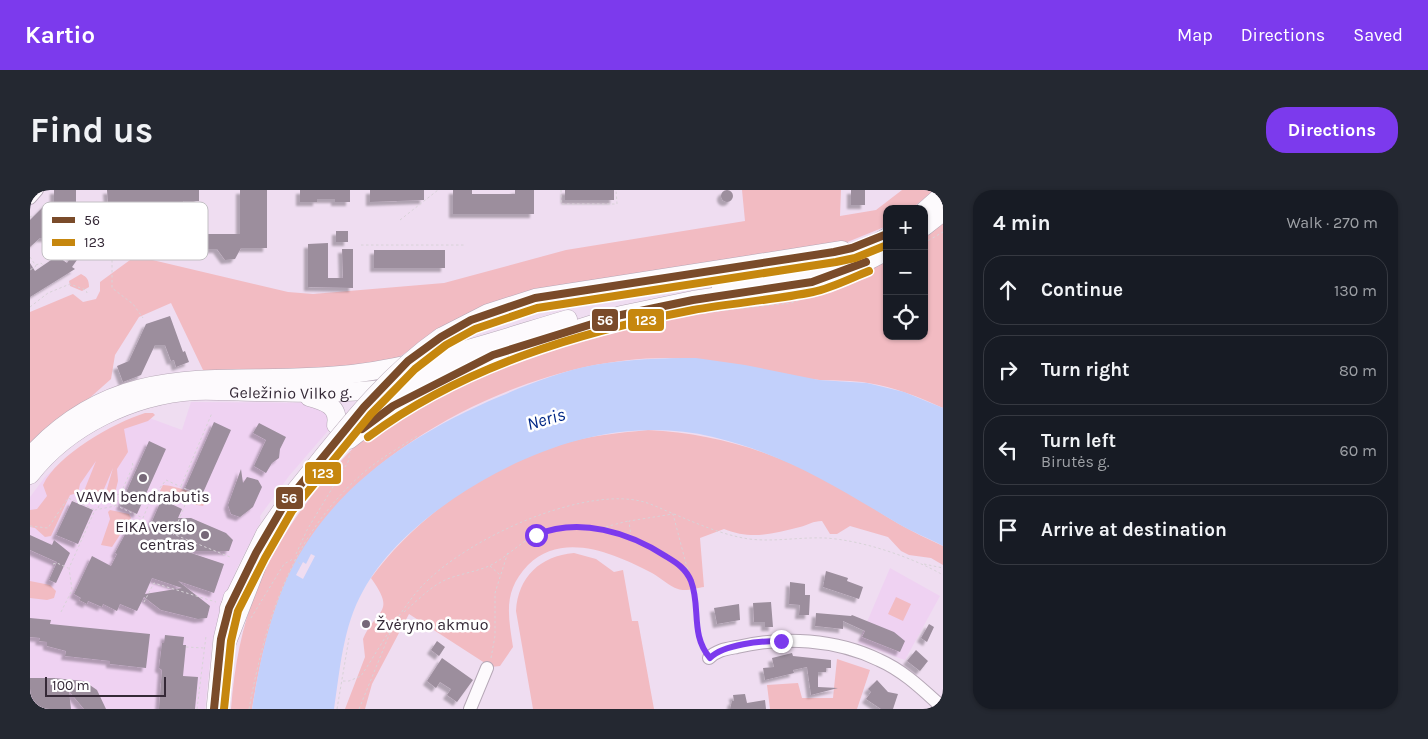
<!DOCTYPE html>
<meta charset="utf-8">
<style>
:root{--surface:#171b24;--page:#242831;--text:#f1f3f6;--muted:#9ea1a6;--line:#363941;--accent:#7c3aed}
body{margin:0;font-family:Karla,sans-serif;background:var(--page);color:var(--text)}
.controls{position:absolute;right:15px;top:15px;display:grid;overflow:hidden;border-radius:10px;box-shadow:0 1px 4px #0004}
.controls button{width:45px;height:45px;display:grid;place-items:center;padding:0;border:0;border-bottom:1px solid var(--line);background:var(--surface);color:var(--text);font:25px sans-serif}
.scale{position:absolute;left:15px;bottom:12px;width:121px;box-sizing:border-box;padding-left:5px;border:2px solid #352937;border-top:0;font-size:14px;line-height:18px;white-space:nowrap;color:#352937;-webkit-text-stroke:4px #fff;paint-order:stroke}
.stop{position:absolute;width:15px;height:15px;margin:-11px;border:4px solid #7c3aed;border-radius:50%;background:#fff}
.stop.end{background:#7c3aed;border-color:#fff;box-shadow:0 1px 5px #0008}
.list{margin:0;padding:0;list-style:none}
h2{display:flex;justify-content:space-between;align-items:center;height:65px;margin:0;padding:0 20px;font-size:21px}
h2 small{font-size:16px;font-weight:400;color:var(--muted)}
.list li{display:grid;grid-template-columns:32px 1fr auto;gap:15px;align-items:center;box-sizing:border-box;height:70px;margin:0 10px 10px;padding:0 10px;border:1px solid var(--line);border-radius:20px}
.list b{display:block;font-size:19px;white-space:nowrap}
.list p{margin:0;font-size:16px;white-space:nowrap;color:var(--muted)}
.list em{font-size:16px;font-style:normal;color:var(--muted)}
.icon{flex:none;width:28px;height:28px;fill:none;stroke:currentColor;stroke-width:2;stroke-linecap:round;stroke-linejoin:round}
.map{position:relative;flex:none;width:913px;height:519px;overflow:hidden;border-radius:20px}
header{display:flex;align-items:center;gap:30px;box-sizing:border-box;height:70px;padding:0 25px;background:var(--accent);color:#fff}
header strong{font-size:24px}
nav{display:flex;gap:28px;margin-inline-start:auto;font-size:18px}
.intro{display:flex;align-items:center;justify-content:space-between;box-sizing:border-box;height:120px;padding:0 30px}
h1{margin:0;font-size:35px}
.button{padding:12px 22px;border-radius:20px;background:var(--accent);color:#fff;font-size:18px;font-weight:700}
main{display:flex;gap:30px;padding:0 30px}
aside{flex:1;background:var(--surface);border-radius:20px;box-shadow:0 1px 4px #0004}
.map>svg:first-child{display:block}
.built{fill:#efd2f2}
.green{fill:#f2bbc2}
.water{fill:#c2d0fb}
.pier{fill:#efddf1}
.building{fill:#9c8e9d;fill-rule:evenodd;filter:url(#shadow)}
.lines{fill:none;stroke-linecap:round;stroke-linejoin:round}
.minor-casing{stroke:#b5a7b6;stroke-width:14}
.major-casing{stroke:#b5a7b6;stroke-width:16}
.highway-casing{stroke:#b5a7b6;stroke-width:19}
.path{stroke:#d8d3d8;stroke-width:1;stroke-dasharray:2.5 2.5;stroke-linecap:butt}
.minor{stroke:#fdfafd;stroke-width:12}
.major{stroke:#fdfafd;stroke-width:15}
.highway{stroke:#fdfafd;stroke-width:18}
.highway-bridge-casing{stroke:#b5a7b6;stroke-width:19;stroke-linecap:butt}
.highway-bridge{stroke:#fdfafd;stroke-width:18}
.bus-1-casing{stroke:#fff;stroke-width:11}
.bus-2-casing{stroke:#fff;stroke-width:11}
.bus-1{stroke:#7a4b2a;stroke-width:8}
.bus-2{stroke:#c6870e;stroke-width:8}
.route{stroke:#7c3aed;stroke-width:6}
.poi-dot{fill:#766878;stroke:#fff;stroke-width:2}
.labels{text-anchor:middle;stroke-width:5;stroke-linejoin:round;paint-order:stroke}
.street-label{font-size:16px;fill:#352937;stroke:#fff}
.poi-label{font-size:16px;fill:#352937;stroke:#fff}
.water-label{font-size:18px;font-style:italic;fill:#002785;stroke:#fff}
.key{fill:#fff;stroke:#c2bfc3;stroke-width:1}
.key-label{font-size:14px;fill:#352937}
.line-badge{stroke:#fff;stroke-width:2}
.badge-label{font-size:14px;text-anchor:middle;font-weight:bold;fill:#fff}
</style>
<header>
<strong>Kartio</strong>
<nav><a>Map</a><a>Directions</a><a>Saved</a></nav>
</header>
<div class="intro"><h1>Find us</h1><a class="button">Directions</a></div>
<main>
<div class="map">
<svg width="913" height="519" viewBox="0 0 913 519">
<defs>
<filter id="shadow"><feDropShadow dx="-4" dy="4" stdDeviation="1" flood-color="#0004"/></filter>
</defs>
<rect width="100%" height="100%" fill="#efddf1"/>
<!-- built -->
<path class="built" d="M 161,212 L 290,213 L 303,235 L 259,286 L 230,326 L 231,331 L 206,380 L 182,453 L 175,519 L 0,519 L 0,307 L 15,287 L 40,264 L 73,242 L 114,226 L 152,240 Z
M 860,378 L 910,406 L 875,470 L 828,453 Z"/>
<!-- green -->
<path class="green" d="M 712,0 L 811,0 L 810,26 L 846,20 L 872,0 L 905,0 L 881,19 L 857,19 L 857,36 L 810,55 L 525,99 L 406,142 L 365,170 L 330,176 L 280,179 L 173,180 L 141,113 L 109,127 L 85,165 L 81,189 L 54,213 L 0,254 L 0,122 L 43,104 L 53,112 L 66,109 L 70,101 L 70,92 L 100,70 L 114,68 L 258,102 L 283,104 L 414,93 L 536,60 L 715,31 Z
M 913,33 L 913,218 C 889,207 864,197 838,193 C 822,190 806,191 790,190 C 777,189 763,186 750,184 C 716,179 671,169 637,168 C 504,167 326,255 264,376 C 241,420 230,471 222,519 L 201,519 C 208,429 232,368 288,298 C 315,264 343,236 381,214 C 453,186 523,154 599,135 C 625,129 651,126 678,123 L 678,115 L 775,101 L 857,69 L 857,146 L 894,146 L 894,48 Z
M 51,84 C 57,87 59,90 59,97 L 52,101 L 40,96 L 39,91 Z
M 115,223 L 123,223 L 125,225 L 118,231 L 94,239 L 98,262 L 87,279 L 88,291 L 84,307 L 80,309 L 75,306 L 83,278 L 68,313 L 52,306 L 66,271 L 50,294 L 48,303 L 40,305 L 21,346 L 15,347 L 5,338 L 0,337 L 0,320 L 7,319 L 17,306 L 13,295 C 27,265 83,233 115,223 Z
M 618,240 C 685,243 748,263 807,296 C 828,307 848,322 869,334 C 883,342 898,349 913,356 L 913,375 L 901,368 L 879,365 L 871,361 L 858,347 L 820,336 L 807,344 L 800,344 L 792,331 C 783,331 778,335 770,337 C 742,344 721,350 694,339 L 670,348 L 674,397 C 667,398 655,402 648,399 C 639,396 631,388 622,383 C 586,364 533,340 498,375 C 473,401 478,424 483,457 L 470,476 L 461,477 L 379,424 L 342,494 L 335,519 L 315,519 L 335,467 L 333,449 C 346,419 367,424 341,388 C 384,329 457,276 528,255 C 557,246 587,243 618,240 Z
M 133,295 C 145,296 168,302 175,313 L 173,316 C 158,314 144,308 130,301 Z
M 80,320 L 99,324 L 101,328 L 82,357 L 71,355 L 80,329 L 78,322 Z
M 544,363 L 566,369 L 584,382 L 593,380 L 602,431 L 608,431 L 624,519 L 503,519 L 486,421 C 488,387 510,366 544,363 Z
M 0,391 L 20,395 L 26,401 L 24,408 L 17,410 L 0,408 Z
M 866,407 L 881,414 L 873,431 L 858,424 Z
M 807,469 L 840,480 L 827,519 L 740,519 L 737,495 L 768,493 L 772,508 L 803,508 Z"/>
<!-- water -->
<path class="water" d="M 666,168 L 715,175 L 789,190 L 837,193 L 874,202 L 913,218 L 913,356 C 898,348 882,342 867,333 C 805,296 755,264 683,247 C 591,225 499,258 423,309 C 387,334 354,363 333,401 C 313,436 310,480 304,519 L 222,519 C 230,470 241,418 264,374 C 308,292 387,241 471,206 C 501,193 532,181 564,175 C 598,169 632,168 666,168 Z"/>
<!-- pier -->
<path class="pier" d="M 281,364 L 285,366 L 273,389 L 266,385 L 273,372 L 276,374 Z"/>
<!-- building -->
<path class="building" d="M 24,0 L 46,0 L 46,14 L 36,15 L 36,48 L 10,48 L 0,57 L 0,30 L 18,12 L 24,12 Z
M 77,0 L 169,0 L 169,11 L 153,11 L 154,45 L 57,46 L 56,25 L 89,25 L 89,33 L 124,32 L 124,12 L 78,13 Z
M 210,0 L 237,0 L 237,58 L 211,58 L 205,69 L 195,70 L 187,59 L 172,59 L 172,44 L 210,44 Z
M 270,0 L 320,0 L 320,12 L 305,12 L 305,9 L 287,9 L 287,12 L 270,12 Z
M 340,0 L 394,0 L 394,10 L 340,12 Z
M 423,0 L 442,0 L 442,4 L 485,4 L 485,0 L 504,0 L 504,24 L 423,24 Z
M 535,0 L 584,0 L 584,10 L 535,10 Z
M 821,0 L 835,0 L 835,15 L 821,15 Z
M691 6a6 6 0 1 1 12 0a6 6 0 1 1-12 0Z
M 306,41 L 318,41 L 318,52 L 306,52 Z
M 298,53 L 298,88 L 313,88 L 312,59 L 323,59 L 323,98 L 278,97 L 278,54 Z
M 344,60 L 415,60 L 415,78 L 344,78 Z
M 44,63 L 49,67 L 42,77 L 45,79 L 0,107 L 0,73 L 5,81 L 27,66 L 37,73 Z
M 140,126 L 153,162 L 155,161 L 159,172 L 146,177 L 144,170 L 141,171 L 135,155 L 125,155 L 111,185 L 93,192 L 87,176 L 99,171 L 116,134 Z
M 184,232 L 201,240 L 172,305 L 155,298 Z
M 229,233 L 256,247 L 250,259 L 249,268 L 242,273 L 236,283 L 224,276 L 236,250 L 223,243 Z
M 119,251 L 136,259 L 107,324 L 90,316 Z
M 211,279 L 213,293 L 217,287 L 228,290 L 232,297 L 223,317 L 210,327 L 201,324 L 198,315 Z
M 42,311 L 63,320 L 48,354 L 26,345 Z
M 135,311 L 152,319 L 148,328 L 161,328 L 196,343 L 203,350 L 199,361 L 155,361 L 194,374 L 184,403 L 148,391 L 180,416 L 177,428 L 168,429 L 131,420 L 114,407 L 107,421 L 90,414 L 87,421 L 73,414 L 72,417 L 58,411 L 57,414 L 49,410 L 51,408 L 44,404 L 62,366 L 81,376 L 87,364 L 85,363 L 100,335 L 117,343 L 130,313 ZM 122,388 L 152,398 L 115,404 Z
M 0,345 L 22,355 L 24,350 L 40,363 L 26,393 L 19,390 L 27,372 L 0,360 Z
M 796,381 L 818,388 L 817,391 L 833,397 L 829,409 L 793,397 Z
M 760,392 L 775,394 L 775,405 L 780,405 L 779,425 L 769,425 L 770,415 L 759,414 Z
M 741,412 L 743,437 L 735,437 L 735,432 L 724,432 L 723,413 Z
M 709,414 L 710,430 L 687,434 L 684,418 Z
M 786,423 L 821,426 L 822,425 L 864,442 L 875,451 L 870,462 L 832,447 L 835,441 L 813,431 L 813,439 L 785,436 Z
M 0,428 L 21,430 L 20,434 L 120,444 L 116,478 L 80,474 L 80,471 L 35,466 L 36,461 L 17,456 L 17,452 L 9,451 L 10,448 L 0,447 Z
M 899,434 L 904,437 L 897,452 L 891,448 Z
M 135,445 L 154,447 L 153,455 L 156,455 L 153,486 L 168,487 L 165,519 L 129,519 L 132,480 L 129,478 L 132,453 L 134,453 Z
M 407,451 L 415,457 L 409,466 L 401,460 Z
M 886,460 L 898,471 L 890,481 L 877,471 Z
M 762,463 L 763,466 L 801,470 L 801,478 L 796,478 L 796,482 L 788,482 L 788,497 L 808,498 L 781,505 L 777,477 L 763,480 L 764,483 L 735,490 L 733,478 L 744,477 L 742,468 Z
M 412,468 L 443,490 L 427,512 L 417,505 L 421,499 L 410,492 L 406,498 L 397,491 Z
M 0,488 L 24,488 L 54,491 L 67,500 L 76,519 L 54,519 L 39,501 L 41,519 L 0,519 Z
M 847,490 L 858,502 L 868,504 L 863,519 L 851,519 L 836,509 L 841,502 L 838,499 Z
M 715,504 L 717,513 L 735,510 L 736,519 L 700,519 L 702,511 L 704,511 L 703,505 Z"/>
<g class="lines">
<defs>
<path id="minor" d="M 0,8 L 7,0
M 679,468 C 687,460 696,459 707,457 C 753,446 806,449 849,470 C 874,481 893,500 913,518
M 440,519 L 457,478"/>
<path id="major" d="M 189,477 L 230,372
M 184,519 L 191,449 L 201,407"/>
<g id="highway">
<path d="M 894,21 L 913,4"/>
<path d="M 894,37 L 913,22"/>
<path d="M 690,94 C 748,86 807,80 857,47"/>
<path d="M 411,147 L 458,123 L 505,108 L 812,60"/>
<path d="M 279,207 C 294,211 310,216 306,235"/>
<path d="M 319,250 L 363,216 L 402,195"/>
<path d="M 0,266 C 95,162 201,198 322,184 C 395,175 467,150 538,129"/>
<path id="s1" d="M 0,285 C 38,236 102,205 165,201 C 185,200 205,202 225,202 C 271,203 316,204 362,198 L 591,125 L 663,110 L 782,92 L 828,76 L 857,61"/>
<path d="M 199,418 L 235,344 L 265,301"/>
</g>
</defs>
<!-- minor casing -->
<use href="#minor" class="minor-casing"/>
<!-- major casing -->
<use href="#major" class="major-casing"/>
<!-- highway casing -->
<use href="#highway" class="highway-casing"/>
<!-- path -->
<path class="path" d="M 531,0 L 531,14 L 587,14 L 586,0
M 0,27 L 2,26
M 370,30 L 408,0
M 894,53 L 913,42
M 82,55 L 82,98 L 103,114 L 113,128
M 331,55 L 435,55
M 0,67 L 6,76 L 0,80
M 6,75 L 11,73 L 13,75
M 0,117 L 18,103 L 40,94 L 56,100 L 57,103
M 662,124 L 761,113 L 816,94
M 416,196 L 426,192
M 296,284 L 315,262
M 151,296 L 182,223
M 72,309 L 113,328 L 120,311 L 136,290 L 175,308 L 178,302
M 155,315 L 143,344 L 200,367
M 68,318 L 72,309 L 90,304
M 0,336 L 18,338 L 38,308 L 65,320
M 571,338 L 598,331
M 601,347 L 599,331 L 643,324 L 660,389
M 266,364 L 277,340 L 318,272 L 320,262
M 264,370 L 272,375
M 23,374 L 27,373 L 38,378
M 894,374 L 913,378
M 460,376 L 470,385
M 114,412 L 124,393 L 186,412
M 31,422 L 42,400 L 39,378 L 65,320 L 85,316 L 103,276 L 102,271
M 374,422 C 387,411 400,397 415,390 C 429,384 445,382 459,376 C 478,367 491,350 513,342 C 554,328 602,343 636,366 C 643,371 652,375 656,383 C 671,405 660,436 673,460
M 221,428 L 254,374 L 263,369
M 156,457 L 174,458
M 461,468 L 465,446 L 465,403 L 478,362
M 313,491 L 319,491 L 331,486 C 349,459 365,429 385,404 C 425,354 541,300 605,310 C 619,312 631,319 644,324 C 668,334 693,345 719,349 C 745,352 769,347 795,348 C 831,350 882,367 913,385
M 167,519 L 176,446
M 199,519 L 203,475
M 219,519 C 236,428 261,347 332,284 C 349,269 370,257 389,245
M 307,519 L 319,448
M 329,519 L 362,438"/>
<!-- minor -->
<use href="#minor" class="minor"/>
<!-- major -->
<use href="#major" class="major"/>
<!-- highway -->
<use href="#highway" class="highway"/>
<defs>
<path id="highway-bridge" d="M 265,301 C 310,246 352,188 411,147"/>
</defs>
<!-- highway-bridge casing -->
<use href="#highway-bridge" class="highway-bridge-casing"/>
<!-- highway-bridge -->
<use href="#highway-bridge" class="highway-bridge"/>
<defs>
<path id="bus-1" d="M 332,239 L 363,216 L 463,165 L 591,125 L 663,110 L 782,92 L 836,72
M 184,519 L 191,449 L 199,418 L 226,363 L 254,315 L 334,217 L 378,171 L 411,147 L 441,130 L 505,108 L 804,62 L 822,58 L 857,44"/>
<path id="bus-2" d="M 338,247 C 432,177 549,142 663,120 C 702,113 743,110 783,102 C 802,98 821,88 839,81
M 194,519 L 201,451 L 208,421 L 235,368 L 262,321 L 341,224 L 385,179 L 416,155 L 445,139 L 507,118 L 806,72 L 825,68 L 857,55"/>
</defs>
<!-- bus-1 casing -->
<use href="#bus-1" class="bus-1-casing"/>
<!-- bus-2 casing -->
<use href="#bus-2" class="bus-2-casing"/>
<!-- bus-1 -->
<use href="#bus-1" class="bus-1"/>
<!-- bus-2 -->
<use href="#bus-2" class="bus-2"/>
</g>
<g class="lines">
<!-- route -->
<path class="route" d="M 506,345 C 549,327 599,342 637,367 C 647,373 656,379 661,391 C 671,417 660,445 680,468 C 694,454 731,451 751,451"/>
</g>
<!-- markers -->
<g class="poi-dot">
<circle cx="113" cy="288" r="5"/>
<circle cx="175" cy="345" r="5"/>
<circle cx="336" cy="434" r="5"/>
</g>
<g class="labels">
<!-- street labels -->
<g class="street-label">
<text dy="6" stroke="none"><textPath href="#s1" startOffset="286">Geležinio Vilko g.</textPath></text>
</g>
<!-- poi labels -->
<g class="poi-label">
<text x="113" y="312">VAVM bendrabutis</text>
<text x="165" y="342" text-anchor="end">EIKA verslo<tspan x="165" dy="18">centras</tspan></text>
<text x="346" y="440" text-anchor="start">Žvėryno akmuo</text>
</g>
<!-- water labels -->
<g class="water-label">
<text transform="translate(516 229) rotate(-16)" y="6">Neris</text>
</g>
</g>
<!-- legend -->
<rect x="12" y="12" width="166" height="58" rx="8" class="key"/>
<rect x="22" y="27" width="23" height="6" fill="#7a4b2a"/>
<rect x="22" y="49" width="23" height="7" fill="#c6870e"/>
<g class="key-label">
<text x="54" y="35">56</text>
<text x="54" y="57">123</text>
</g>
<g class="line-badge">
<rect x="597" y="118" width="38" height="24" rx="5" fill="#c6870e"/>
<rect x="561" y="118" width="28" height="24" rx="5" fill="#7a4b2a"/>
<rect x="274" y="271" width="38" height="24" rx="5" fill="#c6870e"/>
<rect x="245" y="296" width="29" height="24" rx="5" fill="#7a4b2a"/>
</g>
<g class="badge-label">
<text x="616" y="135">123</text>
<text x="575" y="135">56</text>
<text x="293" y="288">123</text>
<text x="259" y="313">56</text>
</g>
</svg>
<div class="controls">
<button>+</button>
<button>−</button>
<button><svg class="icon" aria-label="locate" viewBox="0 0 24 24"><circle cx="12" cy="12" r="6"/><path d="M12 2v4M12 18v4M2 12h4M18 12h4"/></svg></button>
</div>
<div class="scale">100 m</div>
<div class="stop" style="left:506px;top:345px"></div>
<div class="stop end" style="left:751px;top:451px"></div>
</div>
<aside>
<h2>4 min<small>Walk · 270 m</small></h2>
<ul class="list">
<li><svg class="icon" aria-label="ahead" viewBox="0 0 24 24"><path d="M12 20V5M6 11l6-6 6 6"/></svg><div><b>Continue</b></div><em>130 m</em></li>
<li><svg class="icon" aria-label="right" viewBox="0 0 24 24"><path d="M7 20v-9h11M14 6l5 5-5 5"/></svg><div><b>Turn right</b></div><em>80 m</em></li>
<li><svg class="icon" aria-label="left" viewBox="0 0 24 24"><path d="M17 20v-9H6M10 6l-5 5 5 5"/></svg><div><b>Turn left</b><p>Birutės g.</p></div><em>60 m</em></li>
<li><svg class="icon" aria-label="arrive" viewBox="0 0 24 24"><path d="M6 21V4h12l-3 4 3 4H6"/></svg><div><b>Arrive at destination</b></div></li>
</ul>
</aside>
</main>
